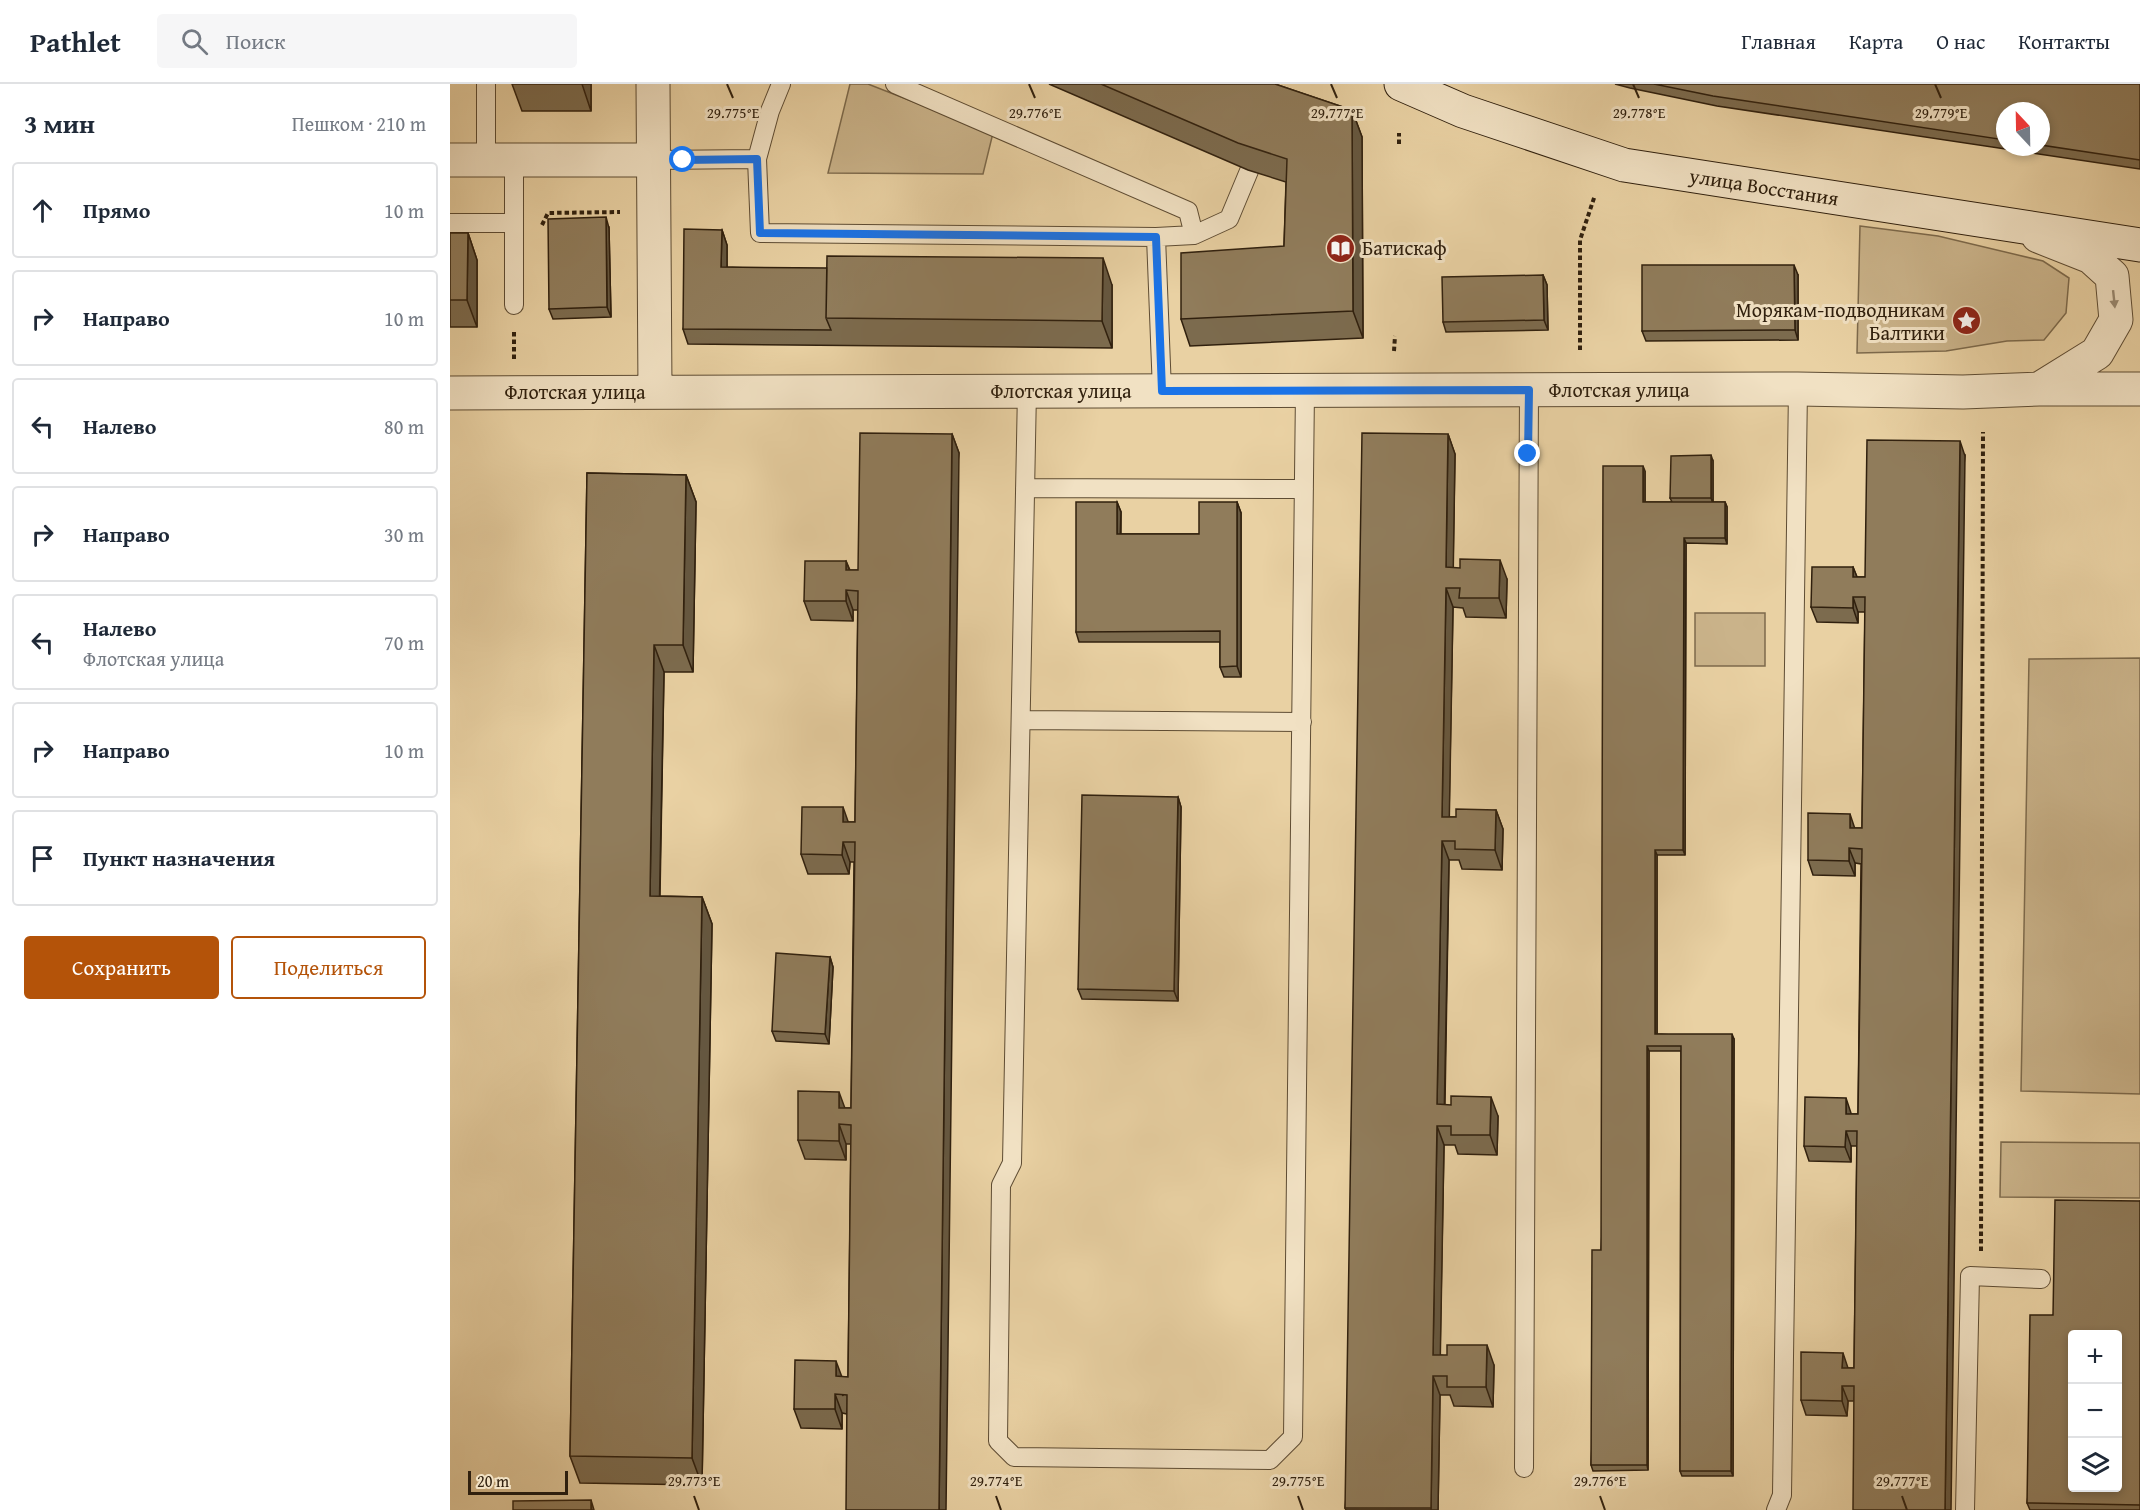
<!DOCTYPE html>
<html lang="ru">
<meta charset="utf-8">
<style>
:root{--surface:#fff;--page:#f6f6f7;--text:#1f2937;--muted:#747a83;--line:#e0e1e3;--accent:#b45309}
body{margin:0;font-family:"Gentium Book Plus",serif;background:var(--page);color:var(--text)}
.controls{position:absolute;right:18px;bottom:18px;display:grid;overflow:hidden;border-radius:6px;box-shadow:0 3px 9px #0003}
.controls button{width:54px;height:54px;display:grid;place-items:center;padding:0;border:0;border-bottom:2px solid var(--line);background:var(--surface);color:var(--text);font:30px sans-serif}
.compass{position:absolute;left:1546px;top:18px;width:54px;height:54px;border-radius:50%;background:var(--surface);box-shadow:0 3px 9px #0003;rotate:338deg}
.scale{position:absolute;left:18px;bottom:15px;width:100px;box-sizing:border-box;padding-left:6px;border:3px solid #30200e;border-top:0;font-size:16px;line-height:21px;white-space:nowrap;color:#30200e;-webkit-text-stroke:4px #f1e1c3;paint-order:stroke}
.stop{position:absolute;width:18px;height:18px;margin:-14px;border:4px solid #1a73e8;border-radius:50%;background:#fff}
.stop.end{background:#1a73e8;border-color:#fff;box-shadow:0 2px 6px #0008}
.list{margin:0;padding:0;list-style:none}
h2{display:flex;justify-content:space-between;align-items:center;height:78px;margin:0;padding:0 24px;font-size:26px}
h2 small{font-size:20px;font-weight:400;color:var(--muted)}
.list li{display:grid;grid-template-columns:39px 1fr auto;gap:18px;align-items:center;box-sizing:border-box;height:96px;margin:0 12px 12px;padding:0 12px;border:2px solid var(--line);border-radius:6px}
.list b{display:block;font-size:22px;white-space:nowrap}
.list p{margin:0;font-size:20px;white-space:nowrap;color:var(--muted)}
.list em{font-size:20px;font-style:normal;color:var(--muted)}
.actions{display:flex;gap:12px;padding:18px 24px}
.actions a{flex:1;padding:14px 0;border:2px solid var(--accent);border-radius:6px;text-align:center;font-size:21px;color:var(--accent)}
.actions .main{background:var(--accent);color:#fff}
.icon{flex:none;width:33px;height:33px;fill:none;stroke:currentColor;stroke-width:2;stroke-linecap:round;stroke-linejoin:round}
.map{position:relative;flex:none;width:1690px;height:1426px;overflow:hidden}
header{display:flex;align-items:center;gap:36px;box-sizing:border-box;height:84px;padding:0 30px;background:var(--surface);border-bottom:2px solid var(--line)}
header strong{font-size:28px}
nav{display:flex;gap:33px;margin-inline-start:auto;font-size:21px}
.search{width:420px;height:54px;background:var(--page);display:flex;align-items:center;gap:15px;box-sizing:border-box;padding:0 21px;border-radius:6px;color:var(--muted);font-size:22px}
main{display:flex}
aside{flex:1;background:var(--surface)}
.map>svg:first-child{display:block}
.green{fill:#cab38a;stroke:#7d6a4c;stroke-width:1.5}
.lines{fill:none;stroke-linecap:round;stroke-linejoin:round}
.lane-casing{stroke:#5e4c33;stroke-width:20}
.street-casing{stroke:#5e4c33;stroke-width:35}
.secondary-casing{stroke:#30200e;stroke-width:35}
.path{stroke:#30200e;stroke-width:4;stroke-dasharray:4.5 3;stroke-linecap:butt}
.lane{stroke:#f1e1c3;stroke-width:18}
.street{stroke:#f1e1c3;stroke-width:33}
.secondary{stroke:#f1e1c3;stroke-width:33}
.wall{fill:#7c6b4e;stroke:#30200e;stroke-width:1.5;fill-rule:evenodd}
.shaded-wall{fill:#655740;stroke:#30200e;stroke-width:1.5}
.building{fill:#907c5b;stroke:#30200e;stroke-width:1.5;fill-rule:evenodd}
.oneway{fill:#9a8a72}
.route{stroke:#1a73e8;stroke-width:8}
.ticks{fill:none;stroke:#30200e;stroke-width:2}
.labels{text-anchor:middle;stroke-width:6;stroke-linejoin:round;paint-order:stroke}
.street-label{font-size:20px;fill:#30200e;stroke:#f1e1c3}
.poi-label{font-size:20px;fill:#30200e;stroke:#f1e1c3;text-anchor:start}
.ticks-label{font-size:15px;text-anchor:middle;fill:#30200e;stroke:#f1e1c3;stroke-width:6;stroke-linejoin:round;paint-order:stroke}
</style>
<header>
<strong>Pathlet</strong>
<div class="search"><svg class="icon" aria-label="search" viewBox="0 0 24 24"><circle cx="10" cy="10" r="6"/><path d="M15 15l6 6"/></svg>Поиск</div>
<nav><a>Главная</a><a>Карта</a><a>О нас</a><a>Контакты</a></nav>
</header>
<main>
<aside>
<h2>3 мин<small>Пешком · 210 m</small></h2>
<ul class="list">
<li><svg class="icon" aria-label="ahead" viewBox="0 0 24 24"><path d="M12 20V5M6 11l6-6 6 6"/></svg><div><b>Прямо</b></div><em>10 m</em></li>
<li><svg class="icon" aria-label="right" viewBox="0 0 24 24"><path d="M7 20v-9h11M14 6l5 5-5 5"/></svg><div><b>Направо</b></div><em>10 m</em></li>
<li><svg class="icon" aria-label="left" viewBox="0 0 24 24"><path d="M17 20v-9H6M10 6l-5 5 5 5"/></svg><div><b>Налево</b></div><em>80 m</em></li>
<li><svg class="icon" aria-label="right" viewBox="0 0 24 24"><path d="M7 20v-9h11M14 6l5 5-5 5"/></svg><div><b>Направо</b></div><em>30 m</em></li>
<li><svg class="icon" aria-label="left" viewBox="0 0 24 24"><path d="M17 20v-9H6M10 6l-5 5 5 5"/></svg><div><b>Налево</b><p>Флотская улица</p></div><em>70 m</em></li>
<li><svg class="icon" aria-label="right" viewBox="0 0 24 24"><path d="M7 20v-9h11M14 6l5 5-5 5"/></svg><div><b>Направо</b></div><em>10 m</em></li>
<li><svg class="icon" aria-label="arrive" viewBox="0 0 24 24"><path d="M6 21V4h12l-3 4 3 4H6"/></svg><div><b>Пункт назначения</b></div></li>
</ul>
<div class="actions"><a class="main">Сохранить</a><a>Поделиться</a></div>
</aside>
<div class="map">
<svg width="1690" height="1426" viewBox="0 0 1690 1426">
<rect width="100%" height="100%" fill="#e9d1a3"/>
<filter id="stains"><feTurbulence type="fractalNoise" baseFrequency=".00333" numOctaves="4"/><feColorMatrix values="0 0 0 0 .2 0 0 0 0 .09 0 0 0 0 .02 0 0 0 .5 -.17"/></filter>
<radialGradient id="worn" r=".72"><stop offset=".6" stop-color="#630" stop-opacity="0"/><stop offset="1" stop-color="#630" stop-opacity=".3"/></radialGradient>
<!-- green -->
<path class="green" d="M 400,0 L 418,0 L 543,49 L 533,90 L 378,89 Z
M 1410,142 L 1488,152 L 1593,177 L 1619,194 L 1616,229 L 1594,256 L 1557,257 L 1496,267 L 1407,269 Z
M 1245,529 L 1315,529 L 1315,582 L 1245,582 Z
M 1690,574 L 1690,1010 L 1571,1007 L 1579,575 Z
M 1551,1058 L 1690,1059 L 1690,1114 L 1550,1113 Z"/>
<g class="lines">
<defs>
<path id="lane" d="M 331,0 L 320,27 L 307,75 L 310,149 L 706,153
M 445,0 L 738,127 L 744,151
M 36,76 L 36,0
M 203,76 L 307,75
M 0,139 L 64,139
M 64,221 L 64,76
M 577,306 L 562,1079 L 551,1101 L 548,1357 L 564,1373 L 820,1376 L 843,1353 L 855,306
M 712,307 L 706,153 L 744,151 L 779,135 L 799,87
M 575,404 L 854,405
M 571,636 L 852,638
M 1074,1384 L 1079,306
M 1326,1426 L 1332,1411 L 1348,305
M 1515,1426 L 1520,1192 L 1591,1195"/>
<path id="street" d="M 203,0 L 205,307
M 0,76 L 203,76
M 1588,152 L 1641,173 L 1662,192 L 1666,236 L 1647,269 L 1589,305
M 0,309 L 1348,305 L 1513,308 L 1589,305 L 1690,305"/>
<path id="secondary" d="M 951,0 L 1013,27 L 1174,81 L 1690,161"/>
</defs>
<!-- lane casing -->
<use href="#lane" class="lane-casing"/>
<!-- street casing -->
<use href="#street" class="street-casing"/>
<!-- secondary casing -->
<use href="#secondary" class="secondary-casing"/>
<!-- path -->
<path class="path" d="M 949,60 L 949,49
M 92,141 L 98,129 L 170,128
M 1130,266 L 1130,156 L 1145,111
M 944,267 L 945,252
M 64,275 L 64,247
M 1531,1167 L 1533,348"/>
<!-- lane -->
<use href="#lane" class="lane"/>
<!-- street -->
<use href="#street" class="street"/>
<!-- secondary -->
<use href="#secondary" class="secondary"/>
</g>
<!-- wall -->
<path class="wall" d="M 62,0 L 141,0 L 141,27 L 72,27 Z
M 599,0 L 825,0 L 902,26 L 912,53 L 913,254 L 740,262 L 731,235 L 834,162 L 836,98 L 798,86 Z
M 1165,0 L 1690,0 L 1690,85 L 1267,22 L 1180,4 ZM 1555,27 L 1591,27 L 1591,63 L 1555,63 Z
M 159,144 L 161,233 L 103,235 L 99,225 Z
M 272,146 L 277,161 L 277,183 L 662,201 L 662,264 L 238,260 L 233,245 Z
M 0,149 L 18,149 L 27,176 L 27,243 L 0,243 Z
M 1093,191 L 1097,201 L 1098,246 L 996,248 L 993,238 Z
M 1348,191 L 1348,256 L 1196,257 L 1192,247 Z
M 502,350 L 509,369 L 397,1330 L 392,1329 L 392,1345 L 351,1344 L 344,1325 L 392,1293 L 398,1293 L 401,1060 L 396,1060 L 396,1076 L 355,1075 L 348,1056 L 395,1024 L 401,1024 L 404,778 L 400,778 L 399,790 L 358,790 L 351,770 L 398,738 L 405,738 L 408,526 L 403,526 L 403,537 L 361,536 L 354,517 L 396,477 L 400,486 L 408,486 Z
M 998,350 L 1005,370 L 1003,484 L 1057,495 L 1056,534 L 1016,533 L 1013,524 L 1003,523 L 999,733 L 1006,733 L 1046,726 L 1053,745 L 1052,786 L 1012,785 L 1009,776 L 999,776 L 995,1021 L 1048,1032 L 1047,1071 L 1008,1070 L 1005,1061 L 994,1061 L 990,1271 L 1044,1281 L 1043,1323 L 1004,1322 L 1000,1311 L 990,1311 L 988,1426 L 896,1426 L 895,1424 Z
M 1515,372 L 1404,1317 L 1398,1317 L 1397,1332 L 1356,1331 L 1351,1316 L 1398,1284 L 1404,1284 L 1407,1062 L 1401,1062 L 1401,1078 L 1359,1077 L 1354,1062 L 1401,1030 L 1408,1030 L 1411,780 L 1405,779 L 1405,792 L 1363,791 L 1358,776 L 1405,744 L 1412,744 L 1415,528 L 1408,528 L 1408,539 L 1367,538 L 1361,523 L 1403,483 L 1407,493 L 1415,493 Z
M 1263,377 L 1263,418 L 1275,418 L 1277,423 L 1277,460 L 1236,459 L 1235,771 L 1207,771 L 1207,950 L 1284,955 L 1283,1392 L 1232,1392 L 1230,1387 L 1231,967 L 1199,967 L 1198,1386 L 1143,1387 L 1141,1381 L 1151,1166 L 1195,387 L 1195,418 L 1222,418 L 1220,414 Z
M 137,389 L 236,391 L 246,418 L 243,588 L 214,588 L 210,812 L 252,813 L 262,840 L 252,1401 L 130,1399 L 120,1372 Z
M 667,418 L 671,428 L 671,450 L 749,450 L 787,418 L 791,429 L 791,593 L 774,593 L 770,583 L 770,558 L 629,558 L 626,548 Z
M 728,713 L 731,723 L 728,917 L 632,915 L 628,905 Z
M 380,873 L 383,883 L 379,960 L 326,957 L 322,947 Z
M 1690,1117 L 1690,1426 L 1580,1426 L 1577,1419 L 1603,1231 Z"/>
<!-- shaded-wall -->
<path class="shaded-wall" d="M 132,0 L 141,0 L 141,27 Z
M 902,26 L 912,53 L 913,254 L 903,227 Z
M 156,133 L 159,144 L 161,233 L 157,223 Z
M 272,146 L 277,161 L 277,198 L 271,183 Z
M 18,149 L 27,176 L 27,243 L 17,216 Z
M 653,174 L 662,201 L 662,264 L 652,237 Z
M 1344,181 L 1348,191 L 1348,256 L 1345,246 Z
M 1093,191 L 1097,201 L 1098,246 L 1094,236 Z
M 502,350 L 509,369 L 496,1426 L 489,1426 Z
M 998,350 L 1005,370 L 1003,503 L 996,483 Z
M 1510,357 L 1515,372 L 1501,1426 L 1495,1426 Z
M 1261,371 L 1263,377 L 1263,420 L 1261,414 Z
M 1193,382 L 1195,387 L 1195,423 L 1193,418 Z
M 236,391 L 246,418 L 243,588 L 233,561 Z
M 667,418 L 671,428 L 670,460 L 667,450 Z
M 787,418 L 791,429 L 791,593 L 787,582 Z
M 1275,418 L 1277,423 L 1277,460 L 1275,454 Z
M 1234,454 L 1236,459 L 1235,771 L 1233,766 Z
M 1050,476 L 1057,495 L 1056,534 L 1049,514 Z
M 396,477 L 403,496 L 396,486 Z
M 1403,483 L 1409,498 L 1403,493 Z
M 996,504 L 1003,523 L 999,752 L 992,733 Z
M 396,506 L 403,526 L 403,537 L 396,517 Z
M 1403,513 L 1408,528 L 1408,539 L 1403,524 Z
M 204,561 L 214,588 L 209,839 L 200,812 Z
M 728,713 L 731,723 L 728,917 L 724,907 Z
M 393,723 L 400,743 L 393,738 Z
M 1046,726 L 1053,745 L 1052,786 L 1045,766 Z
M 1400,730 L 1405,745 L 1400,744 Z
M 992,757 L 999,776 L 994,1040 L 987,1020 Z
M 393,758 L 400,778 L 399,790 L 392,771 Z
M 1399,764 L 1405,779 L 1405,792 L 1399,777 Z
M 1205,766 L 1207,771 L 1207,955 L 1205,950 Z
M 252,813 L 262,840 L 252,1401 L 242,1374 Z
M 380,873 L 383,883 L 379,960 L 375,950 Z
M 1282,950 L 1284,955 L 1283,1392 L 1281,1387 Z
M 1197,962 L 1199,967 L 1198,1386 L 1197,1381 Z
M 389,1008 L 396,1027 L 389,1024 Z
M 1041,1013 L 1048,1032 L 1047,1071 L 1040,1051 Z
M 1396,1014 L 1401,1029 L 1401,1045 L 1396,1030 Z
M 389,1040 L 396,1060 L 396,1076 L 389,1057 Z
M 987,1042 L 994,1061 L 990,1290 L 983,1271 Z
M 1396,1047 L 1401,1062 L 1401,1078 L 1395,1063 Z
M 1037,1261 L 1044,1281 L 1043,1323 L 1036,1303 Z
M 1393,1269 L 1398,1284 L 1398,1299 L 1392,1284 Z
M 386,1277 L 393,1296 L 393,1312 L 386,1292 Z
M 983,1292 L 990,1311 L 988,1426 L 981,1426 L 981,1424 Z
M 1392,1302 L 1398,1317 L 1397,1332 L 1392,1317 Z
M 385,1310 L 392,1329 L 392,1345 L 385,1325 Z
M 141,1416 L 144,1426 L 141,1426 Z"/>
<!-- building -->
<path class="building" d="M 651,0 L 825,0 L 902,26 L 903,227 L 731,235 L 731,169 L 834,162 L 837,75 L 788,59 Z
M 1204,0 L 1690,0 L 1690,76 L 1591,61 L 1591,27 L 1555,27 L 1555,56 L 1263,12 Z
M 156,133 L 157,223 L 99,225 L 98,135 Z
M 234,145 L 272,146 L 271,183 L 377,184 L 376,234 L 381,246 L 233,245 Z
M 0,149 L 18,149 L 17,216 L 0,216 Z
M 377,172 L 653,174 L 652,237 L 376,234 Z
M 1192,181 L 1344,181 L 1345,246 L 1192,247 Z
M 1093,191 L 1094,236 L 993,238 L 992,193 Z
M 410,349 L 502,350 L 489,1426 L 396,1426 L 397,1311 L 385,1310 L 385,1325 L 344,1325 L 345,1276 L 386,1277 L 386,1292 L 398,1293 L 401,1041 L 389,1040 L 389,1057 L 348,1056 L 348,1007 L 389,1008 L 389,1024 L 401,1024 L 405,758 L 393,758 L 392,771 L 351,770 L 352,723 L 393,723 L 393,738 L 405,738 L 408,507 L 396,506 L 396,517 L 354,517 L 355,477 L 396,477 L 396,486 L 408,486 Z
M 912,349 L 998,350 L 996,483 L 1010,484 L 1010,475 L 1050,476 L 1049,514 L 1009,514 L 1010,504 L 996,504 L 992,733 L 1006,733 L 1006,725 L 1046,726 L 1045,766 L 1005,765 L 1005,757 L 992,757 L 987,1020 L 1001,1021 L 1001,1012 L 1041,1013 L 1040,1051 L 1001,1051 L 1001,1042 L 987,1042 L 983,1271 L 997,1271 L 997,1261 L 1037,1261 L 1036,1303 L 997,1303 L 997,1292 L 983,1292 L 981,1424 L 895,1424 Z
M 1417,356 L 1510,357 L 1495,1426 L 1403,1426 L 1404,1302 L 1392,1302 L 1392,1317 L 1351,1316 L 1351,1268 L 1393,1269 L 1392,1284 L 1404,1284 L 1407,1047 L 1396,1047 L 1395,1063 L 1354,1062 L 1355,1013 L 1396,1014 L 1396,1030 L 1408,1030 L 1412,765 L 1399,764 L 1399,777 L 1358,776 L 1358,729 L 1400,730 L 1400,744 L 1412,744 L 1415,513 L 1403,513 L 1403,524 L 1361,523 L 1362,483 L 1403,483 L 1403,493 L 1415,493 Z
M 1261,371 L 1261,414 L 1220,414 L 1221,372 Z
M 1153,382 L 1193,382 L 1193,418 L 1275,418 L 1275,454 L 1234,454 L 1233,766 L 1205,766 L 1205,950 L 1282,950 L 1281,1387 L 1230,1387 L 1231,962 L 1197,962 L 1197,1381 L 1141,1381 L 1142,1166 L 1151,1166 Z
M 137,389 L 236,391 L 233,561 L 204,561 L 200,812 L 252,813 L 242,1374 L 120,1372 Z
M 626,418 L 667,418 L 667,450 L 749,450 L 749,418 L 787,418 L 787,582 L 770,583 L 770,547 L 626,548 Z
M 632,711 L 728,713 L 724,907 L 628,905 Z
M 326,869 L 380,873 L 375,950 L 322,947 Z
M 1605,1116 L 1690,1117 L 1690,1421 L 1577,1419 L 1580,1231 L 1603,1231 ZM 1623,1251 L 1668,1251 L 1668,1404 L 1623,1404 Z
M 141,1416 L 141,1426 L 63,1426 L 63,1417 Z"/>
<!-- one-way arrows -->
<defs><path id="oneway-solid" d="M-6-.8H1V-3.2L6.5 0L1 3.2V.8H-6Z" transform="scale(1.5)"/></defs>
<use class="oneway" href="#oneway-solid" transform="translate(1664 215) rotate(84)"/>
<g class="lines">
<!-- route -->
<path class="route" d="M 233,76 L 307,75 L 310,149 L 706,153 L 712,307 L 1079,306 L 1078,370"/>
</g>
<!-- ticks -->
<path class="ticks" d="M 277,0 L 283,14M 579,0 L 585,14M 881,0 L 887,14M 1183,0 L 1189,14M 1485,0 L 1491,14M 244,1412 L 249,1426M 546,1412 L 551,1426M 848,1412 L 853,1426M 1150,1412 L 1155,1426M 1452,1412 L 1457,1426"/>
<!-- icons -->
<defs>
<symbol id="library-disc" viewBox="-11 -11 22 22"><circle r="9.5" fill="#8f2418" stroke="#f1e1c3"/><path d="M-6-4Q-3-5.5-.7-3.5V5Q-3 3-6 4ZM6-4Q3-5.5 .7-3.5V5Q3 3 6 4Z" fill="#fff"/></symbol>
<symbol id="sight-disc" viewBox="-11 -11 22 22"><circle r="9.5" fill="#8f2418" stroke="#f1e1c3"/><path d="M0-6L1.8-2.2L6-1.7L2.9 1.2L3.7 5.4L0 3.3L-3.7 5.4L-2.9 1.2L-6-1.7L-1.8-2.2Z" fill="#fff"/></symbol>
</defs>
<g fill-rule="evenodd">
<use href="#library-disc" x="874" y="148" width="33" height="33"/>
<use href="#sight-disc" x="1500" y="220" width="33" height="33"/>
</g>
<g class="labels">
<!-- street labels -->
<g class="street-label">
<text transform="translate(1314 103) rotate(9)" y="7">улица Восстания</text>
<text x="1169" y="313">Флотская улица</text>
<text x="611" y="314">Флотская улица</text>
<text x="125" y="315">Флотская улица</text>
</g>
<!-- poi labels -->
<g class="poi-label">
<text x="912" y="171">Батискаф</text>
<text x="1495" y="233" text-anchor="end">Морякам-подводникам<tspan x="1495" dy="23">Балтики</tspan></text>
</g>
</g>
<g class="ticks-label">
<text x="283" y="34">29.775°E</text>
<text x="887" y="34">29.777°E</text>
<text x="1189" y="34">29.778°E</text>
<text x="585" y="34">29.776°E</text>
<text x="1491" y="34">29.779°E</text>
<text x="244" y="1402">29.773°E</text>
<text x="546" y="1402">29.774°E</text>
<text x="848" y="1402">29.775°E</text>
<text x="1150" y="1402">29.776°E</text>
<text x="1452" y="1402">29.777°E</text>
</g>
<rect width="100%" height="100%" filter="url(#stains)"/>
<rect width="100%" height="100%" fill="url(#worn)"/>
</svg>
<div class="controls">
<button>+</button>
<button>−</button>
<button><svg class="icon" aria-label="layers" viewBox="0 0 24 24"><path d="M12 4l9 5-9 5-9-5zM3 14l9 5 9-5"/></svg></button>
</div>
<svg class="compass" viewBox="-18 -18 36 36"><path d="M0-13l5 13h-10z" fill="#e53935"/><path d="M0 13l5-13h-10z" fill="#747a83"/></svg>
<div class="scale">20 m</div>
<div class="stop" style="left:233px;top:76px"></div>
<div class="stop end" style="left:1078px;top:370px"></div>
</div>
</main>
